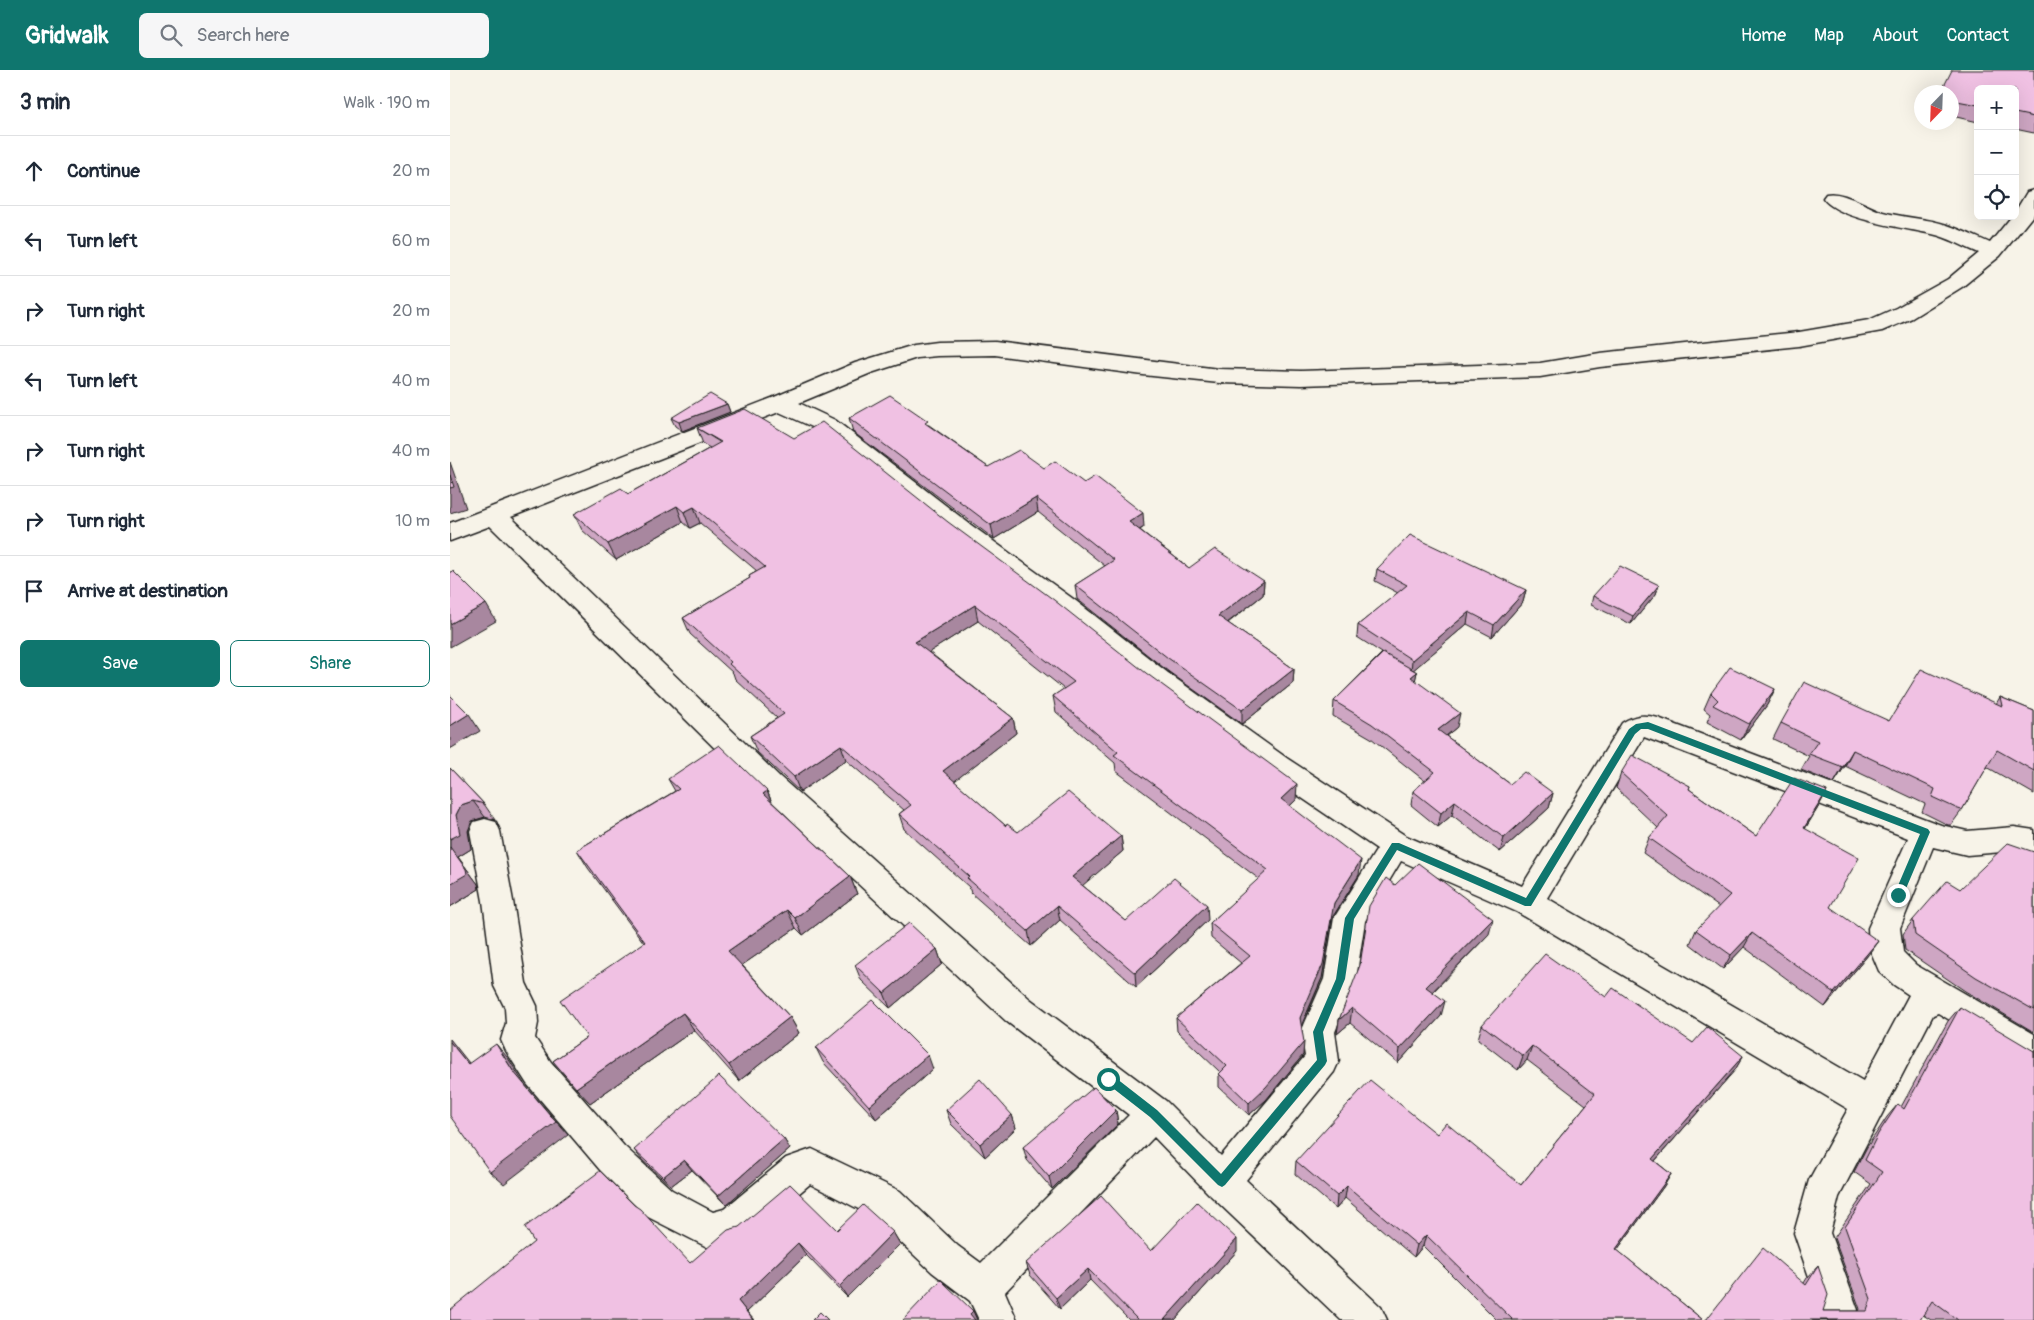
<!DOCTYPE html>
<meta charset="utf-8">
<style>
:root{--surface:#fff;--page:#f6f6f7;--text:#1f2937;--muted:#747a83;--line:#e0e1e3;--accent:#0f766e}
body{margin:0;font-family:Pangolin,sans-serif;background:var(--page);color:var(--text)}
.controls{position:absolute;right:15px;top:15px;display:grid;overflow:hidden;border-radius:8px;box-shadow:0 5px 20px #0002}
.controls button{width:45px;height:45px;display:grid;place-items:center;padding:0;border:0;border-bottom:1px solid var(--line);background:var(--surface);color:var(--text);font:25px sans-serif}
.compass{position:absolute;left:1464px;top:15px;width:45px;height:45px;border-radius:50%;background:var(--surface);box-shadow:0 5px 20px #0002;rotate:203deg}
.stop{position:absolute;width:15px;height:15px;margin:-11px;border:4px solid #0f766e;border-radius:50%;background:#fff}
.stop.end{background:#0f766e;border-color:#fff;box-shadow:0 1px 5px #0008}
.list{margin:0;padding:0;list-style:none}
h2{display:flex;justify-content:space-between;align-items:center;height:65px;margin:0;padding:0 20px;font-size:21px}
h2 small{font-size:16px;font-weight:400;color:var(--muted)}
.list li{display:grid;grid-template-columns:32px 1fr auto;gap:15px;align-items:center;box-sizing:border-box;height:70px;padding:0 20px;border-top:1px solid var(--line)}
.list b{display:block;font-size:19px;white-space:nowrap}
.list em{font-size:16px;font-style:normal;color:var(--muted)}
.actions{display:flex;gap:10px;padding:15px 20px}
.actions a{flex:1;padding:11px 0;border:1px solid var(--accent);border-radius:8px;text-align:center;font-size:18px;color:var(--accent)}
.actions .main{background:var(--accent);color:#fff}
.icon{flex:none;width:28px;height:28px;fill:none;stroke:currentColor;stroke-width:2;stroke-linecap:round;stroke-linejoin:round}
.map{position:relative;flex:none;width:1584px;height:1250px;overflow:hidden}
header{display:flex;align-items:center;gap:30px;box-sizing:border-box;height:70px;padding:0 25px;background:var(--accent);color:#fff}
header strong{font-size:24px}
nav{display:flex;gap:28px;margin-inline-start:auto;font-size:18px}
.search{width:350px;height:45px;background:var(--page);display:flex;align-items:center;gap:12px;box-sizing:border-box;padding:0 18px;border-radius:8px;color:var(--muted);font-size:19px}
main{display:flex}
aside{flex:1;background:var(--surface)}
.map>svg:first-child{display:block}
.lines{fill:none;stroke-linecap:round;stroke-linejoin:round}
.street-casing{stroke:#1c1c1c;stroke-width:3}
.street{fill:#f7f3e8;fill-rule:evenodd}
.wall{fill:#cea6c3;stroke:#1c1c1c}
.shaded-wall{fill:#a8879f;stroke:#1c1c1c}
.building{fill:#f0c1e3;stroke:#1c1c1c}
.route{fill:#0f766e}
</style>
<header>
<strong>Gridwalk</strong>
<div class="search"><svg class="icon" aria-label="search" viewBox="0 0 24 24"><circle cx="10" cy="10" r="6"/><path d="M15 15l6 6"/></svg>Search here</div>
<nav><a>Home</a><a>Map</a><a>About</a><a>Contact</a></nav>
</header>
<main>
<aside>
<h2>3 min<small>Walk · 190 m</small></h2>
<ul class="list">
<li><svg class="icon" aria-label="ahead" viewBox="0 0 24 24"><path d="M12 20V5M6 11l6-6 6 6"/></svg><div><b>Continue</b></div><em>20 m</em></li>
<li><svg class="icon" aria-label="left" viewBox="0 0 24 24"><path d="M17 20v-9H6M10 6l-5 5 5 5"/></svg><div><b>Turn left</b></div><em>60 m</em></li>
<li><svg class="icon" aria-label="right" viewBox="0 0 24 24"><path d="M7 20v-9h11M14 6l5 5-5 5"/></svg><div><b>Turn right</b></div><em>20 m</em></li>
<li><svg class="icon" aria-label="left" viewBox="0 0 24 24"><path d="M17 20v-9H6M10 6l-5 5 5 5"/></svg><div><b>Turn left</b></div><em>40 m</em></li>
<li><svg class="icon" aria-label="right" viewBox="0 0 24 24"><path d="M7 20v-9h11M14 6l5 5-5 5"/></svg><div><b>Turn right</b></div><em>40 m</em></li>
<li><svg class="icon" aria-label="right" viewBox="0 0 24 24"><path d="M7 20v-9h11M14 6l5 5-5 5"/></svg><div><b>Turn right</b></div><em>10 m</em></li>
<li><svg class="icon" aria-label="arrive" viewBox="0 0 24 24"><path d="M6 21V4h12l-3 4 3 4H6"/></svg><div><b>Arrive at destination</b></div></li>
</ul>
<div class="actions"><a class="main">Save</a><a>Share</a></div>
</aside>
<div class="map">
<svg width="1584" height="1250" viewBox="0 0 1584 1250">
<rect width="100%" height="100%" fill="#f7f3e8"/>
<filter id="ink" filterUnits="userSpaceOnUse"><feTurbulence type="fractalNoise" baseFrequency=".02" numOctaves="2"/><feDisplacementMap in="SourceGraphic" scale="10" xChannelSelector="R" yChannelSelector="G"/><feConvolveMatrix kernelMatrix="1 2 1 2 8 2 1 2 1" color-interpolation-filters="sRGB"/></filter>
<g filter="url(#ink)">
<g class="lines">
<defs>
<path id="street" d="M 1584,120 L 1584,144 L 1550,186 L 1512,217 L 1462,248 L 1432,261 L 1349,276 L 1150,297 L 1090,307 L 851,315 L 769,313 L 693,305 L 545,285 L 487,286 L 467,288 L 421,303 L 349,333 L 385,350 L 521,455 L 626,531 L 718,603 L 838,689 L 956,766 L 1072,816 L 1172,653 C 1184,645 1194,644 1208,648 L 1491,755 L 1517,761 L 1564,757 L 1584,760 L 1584,784 L 1564,781 L 1517,785 L 1483,777 L 1450,858 L 1453,882 L 1466,895 L 1584,964 L 1584,997 L 1572,993 L 1488,943 L 1483,945 L 1389,1127 L 1380,1163 L 1408,1240 L 1404,1250 L 1363,1250 L 1369,1236 L 1344,1163 L 1359,1110 L 1398,1039 L 1067,842 L 951,791 L 915,851 L 906,909 L 885,962 L 889,991 L 884,1002 L 796,1110 L 931,1237 L 937,1250 L 891,1250 L 759,1124 L 704,1067 L 555,1222 L 567,1250 L 529,1250 L 520,1231 L 482,1202 L 424,1147 L 360,1114 L 297,1167 L 261,1179 L 196,1146 L 150,1100 L 77,1014 L 56,981 L 51,970 L 56,953 L 55,938 L 44,916 L 33,831 L 20,761 L 24,752 L 35,749 L 46,752 L 50,761 L 63,831 L 76,913 L 87,936 L 88,953 L 85,968 L 101,992 L 174,1076 L 222,1120 L 263,1142 L 274,1139 L 336,1088 L 362,1079 L 450,1121 L 508,1176 L 531,1193 L 679,1045 L 556,951 L 310,723 L 40,456 L 0,471 L 0,453 L 322,328 L 405,293 L 464,275 L 487,272 L 545,271 L 769,299 L 851,301 L 1090,293 L 1150,283 L 1349,262 L 1419,250 L 1446,238 L 1498,209 L 1529,183 C 1514,177 1498,167 1482,164 C 1457,158 1388,150 1373,128 L 1376,124 C 1392,120 1417,137 1433,142 C 1454,148 1477,148 1497,155 C 1512,160 1526,167 1540,173 L 1562,146 L 1565,146 L 1565,142 L 1577,122 ZM 329,342 L 369,360 L 503,467 L 608,545 L 698,617 L 818,705 L 927,779 L 884,848 L 874,909 L 851,962 L 855,986 L 771,1086 L 716,1031 L 580,929 L 330,707 L 61,447 ZM 1194,667 L 1458,768 L 1418,858 L 1419,877 L 1429,901 L 1444,915 L 1459,925 L 1413,1011 L 1097,828 Z"/>
</defs>
<!-- street casing -->
<use href="#street" class="street-casing"/>
<!-- street -->
<use href="#street" class="street"/>
</g>
<!-- wall -->
<path class="wall" d="M 1584,0 L 1584,63 L 1565,59 L 1565,19 L 1528,19 L 1528,52 L 1502,46 L 1502,22 Z
M 277,334 L 280,342 L 232,361 L 225,356 L 221,348 Z
M 399,348 L 479,355 L 538,397 L 594,398 L 634,413 L 694,457 L 690,460 L 739,498 L 814,511 L 813,525 L 778,553 L 844,599 L 843,613 L 792,654 L 719,602 L 627,529 L 625,515 L 655,496 L 588,442 L 544,469 L 403,362 Z
M 247,358 L 846,730 L 840,736 L 909,805 L 882,848 L 872,908 L 852,956 L 853,985 L 816,1030 L 799,1045 L 769,1017 L 769,1004 L 770,1002 L 727,961 L 726,948 L 791,893 L 761,868 L 760,853 L 809,809 L 666,701 L 665,693 L 606,642 L 603,626 L 614,619 L 528,551 L 479,582 L 563,648 L 566,663 L 504,711 L 556,756 L 568,762 L 671,766 L 673,781 L 632,815 L 676,851 L 758,850 L 686,917 L 610,850 L 581,876 L 521,823 L 519,817 L 454,759 L 449,744 L 454,740 L 396,690 L 350,722 L 307,682 L 300,666 L 327,648 L 285,609 L 283,603 L 240,564 L 233,548 L 300,508 L 299,506 L 307,501 L 250,453 L 240,458 L 233,452 L 166,490 L 132,460 L 124,444 L 178,424 L 260,378 L 253,374 Z
M 927,499 L 1076,520 L 1073,532 L 1042,567 L 1017,554 L 963,600 L 967,602 L 965,610 L 1007,657 L 996,666 L 1060,714 L 1103,723 L 1099,738 L 1050,782 L 1002,745 L 988,757 L 961,735 L 963,721 L 975,711 L 921,668 L 883,646 L 884,631 L 932,583 L 907,567 L 908,555 L 948,523 L 925,511 Z
M 1209,515 L 1206,524 L 1181,554 L 1141,535 L 1143,526 Z
M 1325,619 L 1317,635 L 1291,670 L 1257,652 L 1260,644 L 1254,639 L 1261,623 Z
M 1550,627 L 1584,641 L 1584,724 L 1537,697 L 1512,740 L 1501,755 L 1498,755 L 1472,742 L 1475,734 L 1395,696 L 1384,713 L 1351,700 L 1359,686 L 1323,669 L 1331,653 L 1439,651 L 1546,634 Z
M 0,698 L 34,734 L 45,750 L 35,747 L 22,751 L 18,761 L 21,779 L 8,787 L 28,814 L 29,819 L 0,837 Z
M 1171,703 L 1240,716 L 1239,719 L 1306,766 L 1369,736 L 1355,759 L 1380,837 L 1418,885 L 1375,937 L 1294,877 L 1273,899 L 1240,874 L 1246,860 L 1269,837 L 1193,783 L 1199,768 L 1208,758 L 1166,718 Z
M 218,709 L 317,721 L 322,732 L 400,806 L 407,824 L 353,865 L 346,858 L 292,895 L 340,947 L 349,963 L 289,1011 L 244,960 L 140,1033 L 103,991 L 137,967 L 194,873 L 138,798 L 127,780 L 225,721 Z
M 1584,782 L 1584,962 L 1515,921 L 1455,880 L 1453,864 L 1463,850 L 1510,819 Z
M 945,815 L 1039,864 L 983,922 L 991,946 L 948,993 L 900,953 L 887,964 L 889,950 Z
M 487,879 L 492,894 L 440,938 L 411,910 L 405,895 Z
M 1156,927 L 1243,973 L 1293,986 L 1285,1000 L 1205,1091 L 1221,1104 L 1214,1116 L 1167,1180 L 1253,1250 L 1047,1250 L 973,1176 L 964,1187 L 895,1128 L 886,1139 L 845,1104 L 846,1091 L 987,1064 L 1071,1115 L 1136,1035 L 1077,990 L 1068,1000 L 1028,969 L 1032,955 Z
M 1510,937 L 1584,1250 L 1481,1250 L 1473,1245 L 1255,1250 L 1354,1213 L 1357,1208 L 1368,1196 L 1373,1241 L 1409,1241 L 1410,1239 L 1384,1168 L 1421,1114 L 1404,1102 L 1417,1077 L 1437,1047 L 1448,1034 L 1451,1037 L 1498,951 Z
M 366,978 L 483,999 L 426,1049 L 373,992 Z
M 496,1040 L 562,1045 L 566,1058 L 535,1087 L 501,1054 Z
M 666,1040 L 668,1054 L 602,1119 L 577,1090 L 573,1077 Z
M 334,1069 L 340,1079 L 276,1135 L 242,1100 L 221,1116 L 192,1090 L 184,1080 Z
M 387,1160 L 443,1162 L 450,1174 L 397,1227 L 356,1185 L 297,1242 L 304,1250 L 0,1250 L 240,1193 Z
M 701,1181 L 787,1181 L 725,1250 L 679,1250 L 640,1210 L 610,1239 L 580,1205 L 576,1193 Z"/>
<!-- shaded-wall -->
<path class="shaded-wall" d="M 277,334 L 280,342 L 232,361 L 229,352 Z
M 0,392 L 16,438 L 0,443 Z
M 586,428 L 588,442 L 544,469 L 541,455 Z
M 227,436 L 233,452 L 166,490 L 158,474 Z
M 244,437 L 250,453 L 240,458 L 234,442 Z
M 693,443 L 694,457 L 680,466 L 679,452 Z
M 814,511 L 813,525 L 768,560 L 768,546 Z
M 1209,515 L 1206,524 L 1181,554 L 1183,546 Z
M 1076,520 L 1073,532 L 1042,567 L 1044,555 Z
M 36,534 L 46,551 L 0,577 L 0,554 Z
M 525,535 L 528,551 L 470,588 L 465,572 Z
M 1019,542 L 1017,554 L 961,602 L 962,590 Z
M 844,599 L 843,613 L 792,654 L 792,640 Z
M 967,602 L 964,617 L 961,607 Z
M 1325,619 L 1317,635 L 1291,670 L 1299,654 Z
M 1010,643 L 1007,657 L 985,675 L 988,660 Z
M 19,644 L 30,661 L 0,679 L 0,656 Z
M 563,648 L 566,663 L 497,717 L 493,701 Z
M 391,675 L 396,690 L 350,722 L 344,707 Z
M 1403,680 L 1395,696 L 1384,713 L 1393,697 Z
M 847,714 L 846,730 L 830,745 L 831,729 Z
M 317,721 L 325,740 L 313,724 Z
M 1377,721 L 1369,736 L 1346,773 L 1354,758 Z
M 1103,723 L 1099,738 L 1050,782 L 1054,768 Z
M 23,731 L 35,747 L 22,751 L 18,761 L 21,779 L 8,787 L 28,814 L 29,819 L 0,837 L 0,769 L 6,745 L 11,735 Z
M 1005,731 L 1002,745 L 988,757 L 991,743 Z
M 671,766 L 673,781 L 625,822 L 622,807 Z
M 911,790 L 909,805 L 882,848 L 872,908 L 849,961 L 850,948 L 884,833 Z
M 400,806 L 407,824 L 353,865 L 345,848 Z
M 757,835 L 758,850 L 686,917 L 685,903 Z
M 607,836 L 610,850 L 581,876 L 578,861 Z
M 337,840 L 346,858 L 288,898 L 278,881 Z
M 1043,849 L 1039,864 L 973,931 L 976,917 Z
M 1302,863 L 1294,877 L 1273,899 L 1281,885 Z
M 1428,871 L 1418,885 L 1375,937 L 1384,923 Z
M 487,879 L 492,894 L 440,938 L 434,923 Z
M 995,931 L 991,946 L 948,993 L 950,979 Z
M 902,938 L 900,953 L 887,964 L 889,950 Z
M 233,943 L 244,960 L 140,1033 L 126,1018 Z
M 340,947 L 349,963 L 289,1011 L 279,995 Z
M 0,969 L 31,1008 L 18,994 L 0,972 Z
M 854,972 L 853,985 L 816,1030 L 799,1045 L 799,1033 Z
M 46,974 L 58,988 L 75,1015 L 118,1065 L 54,1114 L 40,1102 L 63,1001 Z
M 1082,976 L 1077,990 L 1068,1000 L 1073,986 Z
M 478,985 L 483,999 L 426,1049 L 419,1036 Z
M 1293,986 L 1285,1000 L 1195,1102 L 1202,1089 Z
M 666,1040 L 668,1054 L 602,1119 L 599,1107 Z
M 562,1045 L 566,1058 L 535,1087 L 530,1074 Z
M 334,1069 L 340,1079 L 276,1135 L 268,1126 Z
M 234,1090 L 242,1100 L 221,1116 L 213,1107 Z
M 1221,1104 L 1214,1116 L 1159,1191 L 1166,1179 Z
M 897,1116 L 895,1128 L 886,1139 L 887,1126 Z
M 443,1162 L 450,1174 L 397,1227 L 390,1216 Z
M 976,1165 L 973,1176 L 964,1187 L 967,1175 Z
M 787,1169 L 787,1181 L 725,1250 L 714,1250 Z
M 348,1173 L 356,1185 L 297,1242 L 303,1250 L 288,1231 Z
M 638,1199 L 640,1210 L 610,1239 L 606,1228 Z
M 523,1241 L 527,1250 L 523,1250 L 520,1244 Z"/>
<!-- building -->
<path class="building" d="M 1502,0 L 1584,0 L 1584,47 L 1565,43 L 1565,19 L 1528,19 L 1528,35 L 1502,30 L 1502,22 L 1491,22 Z
M 260,324 L 277,334 L 229,352 L 221,348 Z
M 440,325 L 478,351 L 475,353 L 538,397 L 569,380 L 594,398 L 605,391 L 634,413 L 645,406 L 693,443 L 679,452 L 739,498 L 765,479 L 814,511 L 768,546 L 844,599 L 792,640 L 718,588 L 625,515 L 664,490 L 586,428 L 541,455 L 399,348 Z
M 295,339 L 344,368 L 372,352 L 498,452 L 604,530 L 696,603 L 847,714 L 831,729 L 911,790 L 884,833 L 873,894 L 850,948 L 854,972 L 816,1017 L 799,1033 L 769,1004 L 777,996 L 726,948 L 800,886 L 760,853 L 818,800 L 664,685 L 668,682 L 603,626 L 624,612 L 525,535 L 465,572 L 563,648 L 493,701 L 556,756 L 557,754 L 568,762 L 618,722 L 671,766 L 622,807 L 676,851 L 724,808 L 757,835 L 685,903 L 607,836 L 578,861 L 517,808 L 519,806 L 449,744 L 461,735 L 391,675 L 344,707 L 300,666 L 334,644 L 279,594 L 281,592 L 233,548 L 300,508 L 299,506 L 315,497 L 244,437 L 234,442 L 227,436 L 158,474 L 124,444 L 171,418 L 178,424 L 271,372 L 247,358 Z
M 0,405 L 4,417 L 0,418 Z
M 960,465 L 1076,520 L 1044,555 L 1019,542 L 962,590 L 908,555 L 957,515 L 927,499 Z
M 1170,496 L 1209,515 L 1183,546 L 1143,526 Z
M 3,501 L 36,534 L 0,554 L 0,502 Z
M 933,583 L 967,602 L 961,607 L 1010,643 L 988,660 L 1060,714 L 1074,702 L 1103,723 L 1054,768 L 1005,731 L 991,743 L 963,721 L 985,702 L 922,654 L 884,631 Z
M 1280,597 L 1325,619 L 1299,654 L 1263,635 L 1268,630 L 1261,623 Z
M 1471,599 L 1552,636 L 1550,627 L 1584,641 L 1584,701 L 1547,680 L 1512,740 L 1508,739 L 1482,727 L 1485,719 L 1403,680 L 1393,697 L 1359,684 L 1368,671 L 1331,653 L 1354,612 L 1439,651 Z
M 0,625 L 19,644 L 0,656 Z
M 269,675 L 317,721 L 313,724 L 400,806 L 345,848 L 337,840 L 278,881 L 340,947 L 279,995 L 233,943 L 126,1018 L 103,991 L 137,967 L 110,930 L 195,872 L 127,780 L 229,719 L 218,709 Z
M 1182,685 L 1240,716 L 1239,719 L 1306,766 L 1344,708 L 1377,721 L 1354,758 L 1409,788 L 1380,837 L 1428,871 L 1384,923 L 1302,863 L 1281,885 L 1246,860 L 1280,825 L 1199,768 L 1218,746 L 1171,703 Z
M 0,698 L 34,734 L 23,731 L 11,735 L 6,745 L 10,764 L 0,769 Z
M 1558,773 L 1584,782 L 1584,940 L 1526,907 L 1465,865 L 1463,850 L 1497,811 L 1510,819 Z
M 0,777 L 16,799 L 17,804 L 0,814 Z
M 968,793 L 1043,849 L 976,917 L 995,931 L 950,979 L 902,938 L 889,950 L 910,895 L 919,836 L 936,808 L 945,815 Z
M 459,853 L 487,879 L 434,923 L 405,895 Z
M 1095,884 L 1156,927 L 1163,918 L 1243,973 L 1257,957 L 1293,986 L 1202,1089 L 1221,1104 L 1166,1179 L 1253,1250 L 1061,1250 L 1062,1249 L 976,1165 L 967,1175 L 897,1116 L 887,1126 L 846,1091 L 920,1010 L 987,1064 L 996,1053 L 1071,1115 L 1145,1024 L 1082,976 L 1073,986 L 1032,955 Z
M 423,930 L 478,985 L 419,1036 L 366,978 Z
M 1510,937 L 1584,981 L 1584,1250 L 1508,1250 L 1482,1231 L 1470,1250 L 1256,1250 L 1313,1178 L 1356,1215 L 1368,1196 L 1378,1225 L 1373,1241 L 1417,1241 L 1421,1229 L 1395,1157 L 1432,1102 L 1415,1090 L 1428,1064 L 1448,1034 L 1454,1039 Z
M 0,972 L 18,994 L 46,974 L 63,1001 L 106,1052 L 40,1102 L 0,1046 Z
M 269,1006 L 334,1069 L 268,1126 L 234,1090 L 213,1107 L 184,1080 Z
M 530,1009 L 562,1045 L 530,1074 L 496,1040 Z
M 644,1017 L 666,1040 L 599,1107 L 573,1077 Z
M 150,1101 L 184,1135 L 190,1139 L 240,1193 L 278,1160 L 289,1157 L 340,1114 L 387,1160 L 413,1135 L 443,1162 L 390,1216 L 348,1173 L 288,1231 L 303,1250 L 0,1250 L 0,1240 L 84,1172 L 75,1157 Z
M 651,1126 L 701,1181 L 747,1132 L 787,1169 L 714,1250 L 688,1250 L 638,1199 L 606,1228 L 576,1193 Z
M 491,1210 L 523,1241 L 520,1244 L 525,1250 L 453,1250 Z
M 370,1242 L 378,1250 L 362,1250 Z"/>
</g>
<!-- route -->
<path class="route" d="M 1198,652 L 1478,759 L 1480,762 L 1452,828 L 1445,828 L 1444,825 L 1470,764 L 1198,659 L 1191,659 L 1185,664 L 1081,836 L 1075,836 L 947,780 L 904,849 L 895,909 L 873,962 L 877,991 L 875,995 L 775,1115 L 772,1117 L 768,1115 L 700,1047 L 655,1012 L 655,1005 L 662,1005 L 707,1040 L 771,1104 L 867,990 L 863,962 L 886,909 L 895,848 L 942,773 L 949,773 L 1076,828 L 1179,659 L 1186,654 Z"/>
</svg>
<div class="controls">
<button>+</button>
<button>−</button>
<button><svg class="icon" aria-label="locate" viewBox="0 0 24 24"><circle cx="12" cy="12" r="6"/><path d="M12 2v4M12 18v4M2 12h4M18 12h4"/></svg></button>
</div>
<svg class="compass" viewBox="-18 -18 36 36"><path d="M0-13l5 13h-10z" fill="#e53935"/><path d="M0 13l5-13h-10z" fill="#747a83"/></svg>
<div class="stop" style="left:658px;top:1009px"></div>
<div class="stop end" style="left:1448px;top:825px"></div>
</div>
</main>
